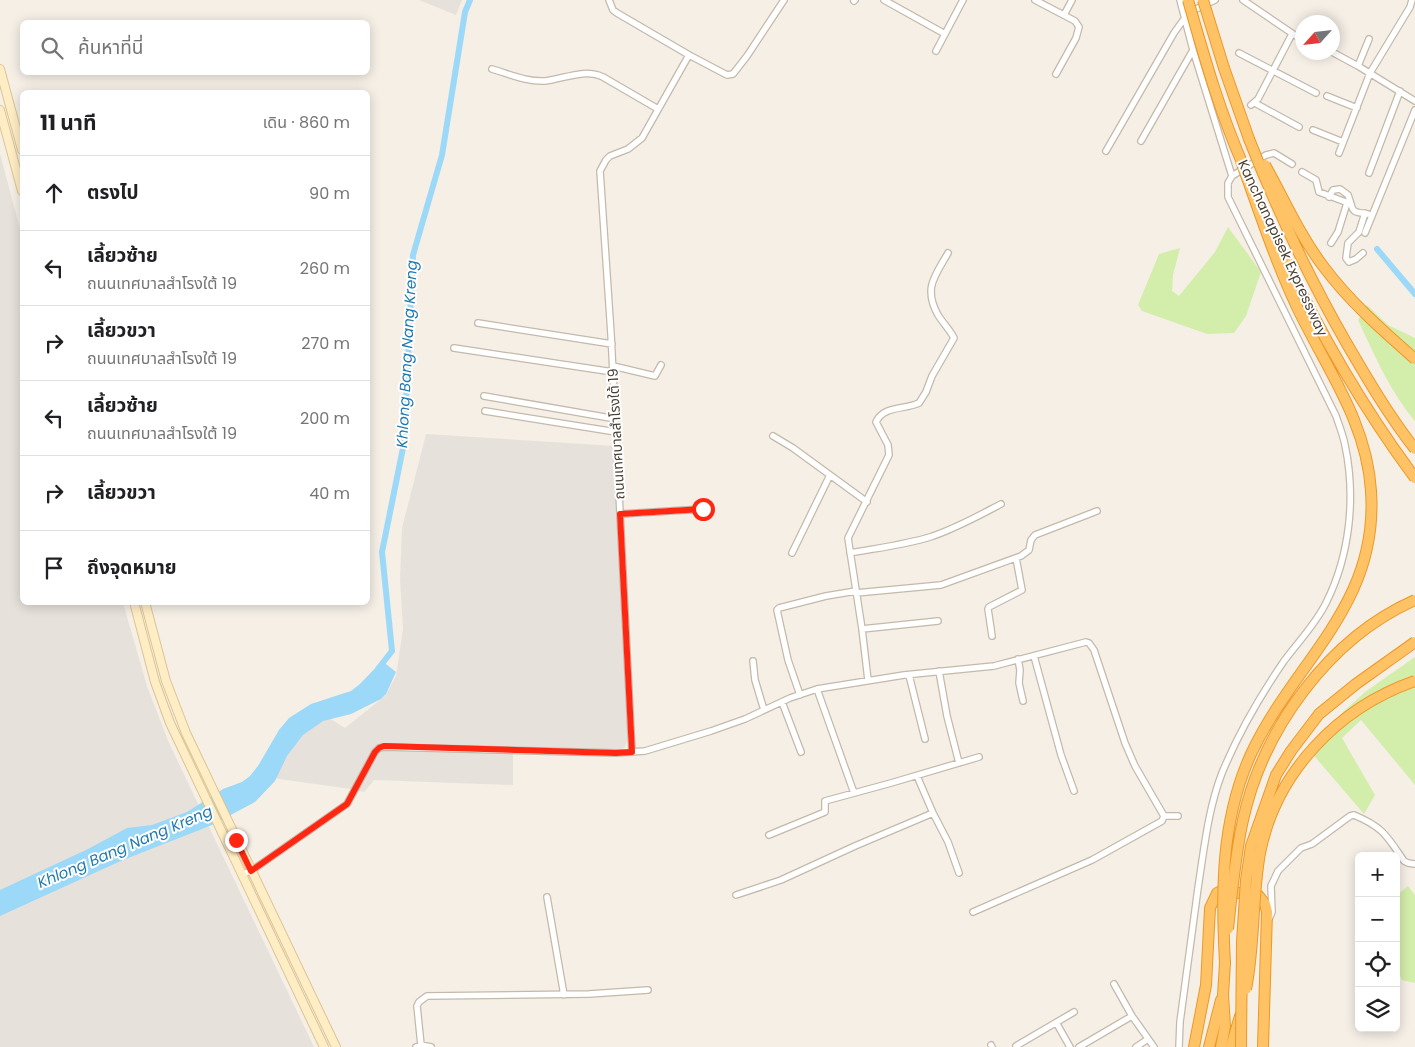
<!DOCTYPE html>
<html lang="th">
<meta charset="utf-8">
<style>
:root{--surface:#fff;--page:#f6f6f6;--text:#202124;--muted:#757577;--line:#e0e0e0}
body{margin:0;font-family:Poppins,"Noto Sans Thai",sans-serif;background:var(--page);color:var(--text)}
.controls{position:absolute;right:15px;bottom:15px;display:grid;overflow:hidden;border-radius:8px;box-shadow:0 2px 12px #0003}
.controls button{width:45px;height:45px;display:grid;place-items:center;padding:0;border:0;border-bottom:1px solid var(--line);background:var(--surface);color:var(--text);font:25px sans-serif}
.compass{position:absolute;left:1295px;top:15px;width:45px;height:45px;border-radius:50%;background:var(--surface);box-shadow:0 2px 12px #0003;rotate:243deg}
.stop{position:absolute;width:15px;height:15px;margin:-11px;border:4px solid #ff2712;border-radius:50%;background:#fff}
.stop.end{background:#ff2712;border-color:#fff;box-shadow:0 1px 5px #0008}
.list{margin:0;padding:0;list-style:none}
h2{display:flex;justify-content:space-between;align-items:center;height:65px;margin:0;padding:0 20px;font-size:21px}
h2 small{font-size:16px;font-weight:400;color:var(--muted)}
.list li{display:grid;grid-template-columns:32px 1fr auto;gap:15px;align-items:center;box-sizing:border-box;height:75px;padding:0 20px;border-top:1px solid var(--line)}
.list b{display:block;font-size:19px;white-space:nowrap}
.list p{margin:0;font-size:16px;white-space:nowrap;color:var(--muted)}
.list em{font-size:16px;font-style:normal;color:var(--muted)}
.icon{flex:none;width:28px;height:28px;fill:none;stroke:currentColor;stroke-width:2;stroke-linecap:round;stroke-linejoin:round}
.map{position:relative;flex:none;width:1415px;height:1047px;overflow:hidden}
.search{position:absolute;background:var(--surface);box-shadow:0 2px 12px #0003;left:20px;top:20px;width:350px;height:55px;display:flex;align-items:center;gap:12px;box-sizing:border-box;padding:0 18px;border-radius:8px;color:var(--muted);font-size:19px}
.panel{position:absolute;background:var(--surface);box-shadow:0 2px 12px #0003;left:20px;top:90px;width:350px;height:515px;border-radius:8px}
.map>svg:first-child{display:block}
.industrial{fill:#e7e1db}
.green{fill:#d3edaa}
.water{fill:#9cd8f7}
.lines{fill:none;stroke-linecap:round;stroke-linejoin:round}
.canal{stroke:#9cd8f7;stroke-width:6}
.street-casing{stroke:#c4b9aa;stroke-width:8}
.secondary-casing{stroke:#dcc493;stroke-width:10}
.highway-casing{stroke:#ec9828;stroke-width:12}
.street{stroke:#fff;stroke-width:5.5}
.secondary{stroke:#ffedc5;stroke-width:8}
.highway{stroke:#ffc366;stroke-width:10}
.highway-bridge-casing{stroke:#ec9828;stroke-width:12;stroke-linecap:butt}
.highway-bridge{stroke:#ffc366;stroke-width:10}
.route{stroke:#ff2712;stroke-width:6}
.labels{text-anchor:middle;stroke-width:4;stroke-linejoin:round;paint-order:stroke}
.street-label{font-size:14px;fill:#483f34;stroke:#fff}
.water-label{font-size:15px;font-style:italic;fill:#217aad;stroke:#fff}
</style>
<div class="map">
<svg width="1415" height="1047" viewBox="0 0 1415 1047">
<rect width="100%" height="100%" fill="#f5efe6"/>
<!-- industrial -->
<path class="industrial" d="M 419,0 L 462,0 L 456,15 Z
M 0,154 L 22,236 L 22,602 L 123,603 L 147,686 L 169,743 L 314,1047 L 0,1047 Z
M 426,434 L 615,446 L 628,737 L 625,747 L 620,751 L 513,754 L 513,785 L 374,780 L 364,792 L 351,789 L 272,778 L 304,730 L 326,716 L 345,728 L 385,696 L 396,676 L 403,629 L 400,579 L 402,528 Z"/>
<!-- green -->
<path class="green" d="M 1228,227 L 1261,272 L 1246,316 L 1234,333 L 1207,334 L 1142,311 L 1138,305 L 1159,254 L 1180,248 L 1173,275 L 1172,291 L 1179,296 L 1215,252 Z
M 1367,305 L 1388,325 L 1415,338 L 1415,421 C 1390,392 1374,354 1358,320 Z
M 1415,657 L 1415,785 L 1361,720 L 1342,738 L 1375,795 L 1364,814 L 1310,751 L 1343,712 L 1365,692 Z
M 1408,886 L 1415,895 L 1415,983 L 1402,980 L 1396,967 L 1396,896 Z"/>
<!-- water -->
<path class="water" d="M 382,661 L 396,672 L 386,694 L 381,699 L 351,714 L 323,721 L 303,735 L 287,756 L 275,781 L 255,802 L 212,825 L 123,860 L 0,916 L 0,890 L 88,849 L 127,828 L 152,825 L 187,812 L 223,789 L 242,782 L 250,776 L 258,766 L 279,730 L 289,718 L 311,704 L 351,691 L 360,684 Z"/>
<g class="lines">
<!-- canal -->
<path class="canal" d="M 1377,249 L 1415,294
M 378,669 L 392,651 L 382,552 L 404,443 L 413,255 L 442,155 L 465,12 L 470,0"/>
<defs>
<path id="street" d="M 609,0 L 613,10 L 617,13 L 689,55 L 642,138 L 628,149 L 610,156 L 606,160 L 600,171 L 611,334 L 632,752
M 884,0 L 945,34 L 963,0
M 1035,0 L 1075,21 L 1079,27 L 1076,38 L 1056,74
M 1180,0 L 1193,50 L 1232,176
M 1243,0 L 1302,40
M 854,1 L 855,0
M 1190,12 L 1215,0
M 1064,15 L 1072,0
M 936,51 L 945,34
M 1332,52 L 1358,66 L 1415,101
M 1239,53 L 1316,93
M 689,55 L 727,75 L 733,74 L 747,56 L 784,0
M 1358,66 L 1369,39
M 492,69 C 509,74 527,82 545,81 C 564,79 584,68 603,77 L 658,109
M 1327,96 L 1357,108
M 1255,103 L 1299,127
M 1251,105 L 1258,99 L 1292,34
M 1313,130 L 1343,142
M 1141,141 L 1193,50
M 1106,151 L 1174,33 L 1184,19
M 1339,153 L 1370,73 L 1410,7 L 1412,0
M 1302,172 L 1316,180 L 1319,192 L 1351,204
M 1369,173 L 1400,91
M 1329,197 L 1333,190 L 1340,189 L 1348,195 C 1354,211 1349,212 1368,214
M 1365,233 L 1415,110
M 1331,243 L 1338,232 L 1347,203
M 1363,253 L 1356,259 L 1349,262 L 1346,258 L 1348,243 L 1359,232 L 1365,213
M 478,323 L 612,344
M 454,348 L 613,372
M 613,366 L 655,376 L 661,365
M 484,396 L 616,419
M 485,411 L 616,432
M 773,436 L 793,448 L 867,502
M 620,514 L 703,509
M 792,553 L 830,475
M 850,553 C 877,548 904,545 930,537 C 955,529 978,516 1001,504
M 856,593 L 941,585 L 1021,556 L 1029,550 L 1031,540 L 1035,535 L 1097,511
M 862,629 L 938,621
M 992,636 L 988,609 L 989,607 L 1022,590 L 1016,558
M 1034,656 L 1061,755 L 1074,791
M 1018,659 L 1020,670 L 1019,683 L 1023,701
M 753,661 L 755,680 L 764,710
M 939,671 L 947,716 L 959,763
M 909,675 L 925,739
M 868,680 L 862,629 L 848,538 L 889,455 L 888,445 L 876,422 C 884,405 905,410 919,403 L 926,392 L 932,376 L 954,338 C 950,330 943,323 938,315 C 923,288 935,276 948,253
M 817,689 L 854,793
M 800,695 L 788,660 L 777,610 L 779,608 L 826,596 L 856,591
M 782,702 L 801,752
M 933,813 L 948,842 L 959,873
M 1164,816 L 1178,816
M 769,835 L 825,812 L 825,801 L 891,783 L 979,757
M 242,874 L 251,871 L 347,804 L 375,752 L 379,748 L 384,747 L 616,753 L 645,751 L 711,731 L 745,719 L 790,698 L 817,689 L 904,675 L 994,666 L 1086,642 L 1089,643 L 1094,650 L 1125,743 L 1135,766 L 1164,816 L 1162,821 L 1092,860 L 973,912
M 736,895 L 781,880 L 855,846 L 933,813 L 917,776
M 547,897 L 564,995
M 1269,919 L 1272,912 L 1271,886 L 1278,871 L 1301,848 L 1312,844 L 1350,816 L 1354,815 C 1383,827 1387,836 1404,861 L 1408,863 L 1415,864
M 1114,984 L 1132,1016 L 1154,1047
M 1057,1024 L 1070,1047
M 421,1045 L 417,1006 L 419,1002 L 427,996 L 589,994 L 648,990
M 991,1045 L 992,1047
M 1016,1046 L 1074,1012
M 416,1047 L 421,1045 L 431,1047
M 1079,1047 L 1132,1016
M 1136,1047 L 1148,1039
M 1179,1047 L 1180,1022 C 1186,977 1192,933 1198,888 C 1204,850 1208,809 1222,773 C 1238,734 1260,696 1284,661 C 1298,642 1315,625 1326,603 C 1350,555 1356,497 1345,445 C 1343,435 1339,425 1336,416 L 1228,197 L 1228,183 L 1232,176 L 1266,155 L 1274,153 L 1292,164"/>
<path id="secondary" d="M 0,69 L 22,150
M 0,110 L 22,191
M 134,602 L 155,682 L 170,723 L 324,1047
M 145,602 L 166,681 L 186,733 L 336,1047"/>
<path id="highway" d="M 1224,68 L 1249,139
M 1194,1047 L 1206,985 L 1210,908 L 1217,893 L 1221,891 L 1258,895 L 1265,904 L 1267,912 L 1263,1047
M 1209,1047 L 1221,1000
M 1221,1047 L 1225,1026 L 1223,995 L 1225,963
M 1231,1047 L 1240,1016"/>
</defs>
<!-- street casing -->
<use href="#street" class="street-casing"/>
<!-- secondary casing -->
<use href="#secondary" class="secondary-casing"/>
<!-- highway casing -->
<use href="#highway" class="highway-casing"/>
<!-- street -->
<use href="#street" class="street"/>
<!-- secondary -->
<use href="#secondary" class="secondary"/>
<!-- highway -->
<use href="#highway" class="highway"/>
<defs>
<path id="highway-bridge" d="M 1188,0 C 1204,56 1220,113 1244,167
M 1203,0 L 1224,68
M 1249,139 C 1277,210 1309,278 1347,344 C 1368,380 1389,416 1415,449
M 1265,165 C 1284,199 1299,234 1323,266 C 1349,301 1382,330 1415,359
M 1271,228 C 1310,316 1358,401 1415,478
M 1228,929 C 1232,893 1235,856 1243,820 C 1263,729 1329,638 1415,600
M 1225,963 C 1221,891 1221,820 1251,754 C 1295,660 1379,606 1371,491 C 1367,422 1326,368 1297,307 C 1275,260 1259,211 1241,161
M 1246,989 C 1255,944 1252,898 1260,853 C 1276,772 1338,708 1415,681
M 1241,1047 L 1242,942 L 1246,880 L 1251,846 L 1276,775 L 1291,751 L 1319,714 L 1356,684 L 1415,642"/>
</defs>
<!-- highway-bridge casing -->
<use href="#highway-bridge" class="highway-bridge-casing"/>
<!-- highway-bridge -->
<use href="#highway-bridge" class="highway-bridge"/>
</g>
<g class="lines">
<!-- route -->
<path class="route" d="M 236,840 L 251,871 L 347,804 L 375,752 L 379,748 L 384,746 L 616,753 L 632,752 L 620,514 L 703,509"/>
</g>
<g class="labels">
<!-- street labels -->
<g class="street-label">
<text transform="translate(1283 248) rotate(65)" y="5">Kanchanapisek Expressway</text>
<text transform="translate(616 434) rotate(-93)" y="5">ถนนเทศบาลสำโรงใต้ 19</text>
</g>
<!-- water labels -->
<g class="water-label">
<text transform="translate(407 354) rotate(-87)" y="5">Khlong Bang Nang Kreng</text>
<text transform="translate(125 847) rotate(-23)" y="5">Khlong Bang Nang Kreng</text>
</g>
</g>
</svg>
<div class="controls">
<button>+</button>
<button>−</button>
<button><svg class="icon" aria-label="locate" viewBox="0 0 24 24"><circle cx="12" cy="12" r="6"/><path d="M12 2v4M12 18v4M2 12h4M18 12h4"/></svg></button>
<button><svg class="icon" aria-label="layers" viewBox="0 0 24 24"><path d="M12 4l9 5-9 5-9-5zM3 14l9 5 9-5"/></svg></button>
</div>
<svg class="compass" viewBox="-18 -18 36 36"><path d="M0-13l5 13h-10z" fill="#e53935"/><path d="M0 13l5-13h-10z" fill="#757577"/></svg>
<div class="stop" style="left:703px;top:509px"></div>
<div class="stop end" style="left:236px;top:840px"></div>
<div class="search"><svg class="icon" aria-label="search" viewBox="0 0 24 24"><circle cx="10" cy="10" r="6"/><path d="M15 15l6 6"/></svg>ค้นหาที่นี่</div>
<section class="panel">
<h2>11 นาที<small>เดิน · 860 m</small></h2>
<ul class="list">
<li><svg class="icon" aria-label="ahead" viewBox="0 0 24 24"><path d="M12 20V5M6 11l6-6 6 6"/></svg><div><b>ตรงไป</b></div><em>90 m</em></li>
<li><svg class="icon" aria-label="left" viewBox="0 0 24 24"><path d="M17 20v-9H6M10 6l-5 5 5 5"/></svg><div><b>เลี้ยวซ้าย</b><p>ถนนเทศบาลสำโรงใต้ 19</p></div><em>260 m</em></li>
<li><svg class="icon" aria-label="right" viewBox="0 0 24 24"><path d="M7 20v-9h11M14 6l5 5-5 5"/></svg><div><b>เลี้ยวขวา</b><p>ถนนเทศบาลสำโรงใต้ 19</p></div><em>270 m</em></li>
<li><svg class="icon" aria-label="left" viewBox="0 0 24 24"><path d="M17 20v-9H6M10 6l-5 5 5 5"/></svg><div><b>เลี้ยวซ้าย</b><p>ถนนเทศบาลสำโรงใต้ 19</p></div><em>200 m</em></li>
<li><svg class="icon" aria-label="right" viewBox="0 0 24 24"><path d="M7 20v-9h11M14 6l5 5-5 5"/></svg><div><b>เลี้ยวขวา</b></div><em>40 m</em></li>
<li><svg class="icon" aria-label="arrive" viewBox="0 0 24 24"><path d="M6 21V4h12l-3 4 3 4H6"/></svg><div><b>ถึงจุดหมาย</b></div></li>
</ul>
</section>
</div>
